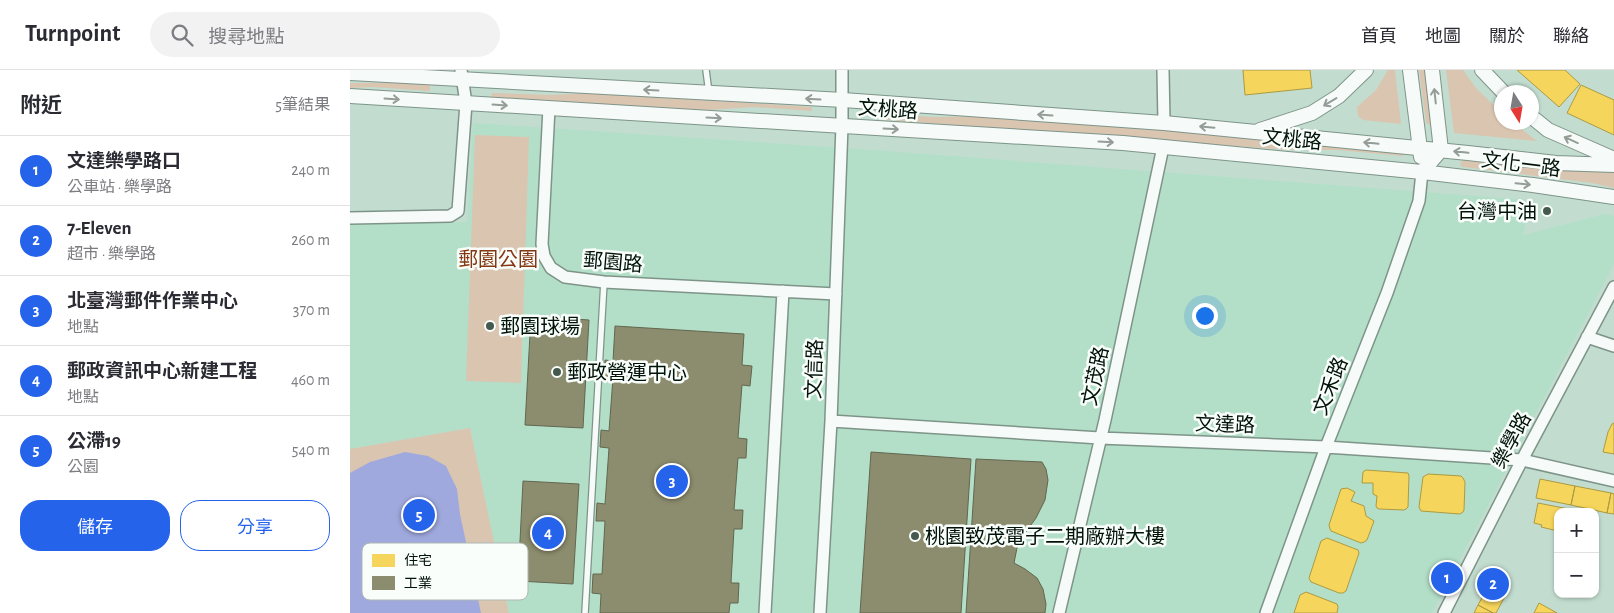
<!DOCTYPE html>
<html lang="zh-TW">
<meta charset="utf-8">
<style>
:root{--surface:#fff;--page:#f2f2f3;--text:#2b2b33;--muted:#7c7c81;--line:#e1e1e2;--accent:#2563eb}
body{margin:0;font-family:"Alegreya Sans","Noto Sans TC",sans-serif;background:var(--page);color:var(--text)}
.controls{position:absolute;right:15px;bottom:15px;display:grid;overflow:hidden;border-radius:10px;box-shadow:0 1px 4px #0004}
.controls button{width:45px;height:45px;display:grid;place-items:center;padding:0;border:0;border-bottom:1px solid var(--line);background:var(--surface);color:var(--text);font:25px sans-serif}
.compass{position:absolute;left:1144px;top:15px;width:45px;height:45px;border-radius:50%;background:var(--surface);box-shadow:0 1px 4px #0004;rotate:169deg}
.you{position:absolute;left:854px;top:245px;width:18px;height:18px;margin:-12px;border:4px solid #fff;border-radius:50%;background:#1a73e8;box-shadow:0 0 0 8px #1a73e833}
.badge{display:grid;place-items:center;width:32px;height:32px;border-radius:50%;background:var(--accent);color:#fff;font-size:16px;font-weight:700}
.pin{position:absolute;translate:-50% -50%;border:2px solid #fff;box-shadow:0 1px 5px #0006}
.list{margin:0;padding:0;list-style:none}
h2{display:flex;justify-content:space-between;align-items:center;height:65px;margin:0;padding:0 20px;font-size:21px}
h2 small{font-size:16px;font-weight:400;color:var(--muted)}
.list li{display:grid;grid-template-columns:32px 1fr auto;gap:15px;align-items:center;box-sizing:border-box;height:70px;padding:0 20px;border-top:1px solid var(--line)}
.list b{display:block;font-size:19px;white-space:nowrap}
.list p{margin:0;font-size:16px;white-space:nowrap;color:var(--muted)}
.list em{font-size:16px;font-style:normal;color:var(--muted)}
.actions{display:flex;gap:10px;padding:15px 20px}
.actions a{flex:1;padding:11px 0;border:1px solid var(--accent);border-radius:20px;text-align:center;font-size:18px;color:var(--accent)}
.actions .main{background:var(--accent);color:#fff}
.icon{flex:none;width:28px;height:28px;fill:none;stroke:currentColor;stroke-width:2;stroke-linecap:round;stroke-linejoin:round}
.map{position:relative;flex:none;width:1264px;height:543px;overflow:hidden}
header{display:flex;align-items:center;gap:30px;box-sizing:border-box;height:70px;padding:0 25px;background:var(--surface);border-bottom:1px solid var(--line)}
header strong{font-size:24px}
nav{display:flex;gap:28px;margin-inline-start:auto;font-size:18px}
.search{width:350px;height:45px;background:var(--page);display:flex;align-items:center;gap:12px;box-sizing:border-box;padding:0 18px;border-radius:28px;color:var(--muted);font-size:19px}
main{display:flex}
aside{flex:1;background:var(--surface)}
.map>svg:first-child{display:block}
.built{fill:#b3dfc8}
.green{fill:#dac5b1}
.water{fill:#a0a9de}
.homes{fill:#f6d55c;stroke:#ac9a43}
.industry{fill:#8c8c6e;stroke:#626750}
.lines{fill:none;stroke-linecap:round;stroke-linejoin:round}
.service-casing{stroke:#7e9489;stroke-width:8}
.minor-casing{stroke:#7e9489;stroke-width:14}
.tertiary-casing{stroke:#7e9489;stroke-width:16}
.service{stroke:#f6faf8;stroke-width:5.5}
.minor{stroke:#f6faf8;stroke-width:11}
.tertiary{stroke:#f6faf8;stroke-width:14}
.oneway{stroke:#949d98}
.poi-dot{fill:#45594e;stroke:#f9fefb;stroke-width:2}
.labels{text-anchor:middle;stroke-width:5;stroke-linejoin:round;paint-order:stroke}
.street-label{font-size:20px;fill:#011209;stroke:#f9fefb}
.poi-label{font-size:20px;fill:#011209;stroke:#f9fefb;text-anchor:start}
.park-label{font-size:20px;fill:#853712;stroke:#f9fefb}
.key{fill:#f9fefb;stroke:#afb7b2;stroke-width:1}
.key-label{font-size:14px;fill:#011209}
</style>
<header>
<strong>Turnpoint</strong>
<div class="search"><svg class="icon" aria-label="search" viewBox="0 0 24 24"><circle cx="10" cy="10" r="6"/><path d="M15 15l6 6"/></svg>搜尋地點</div>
<nav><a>首頁</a><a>地圖</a><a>關於</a><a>聯絡</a></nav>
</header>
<main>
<aside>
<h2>附近<small>5筆結果</small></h2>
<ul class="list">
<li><span class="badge">1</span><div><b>文達樂學路口</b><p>公車站 · 樂學路</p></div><em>240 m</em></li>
<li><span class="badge">2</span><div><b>7-Eleven</b><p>超市 · 樂學路</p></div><em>260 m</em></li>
<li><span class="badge">3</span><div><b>北臺灣郵件作業中心</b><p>地點</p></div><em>370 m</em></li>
<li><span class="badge">4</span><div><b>郵政資訊中心新建工程</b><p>地點</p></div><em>460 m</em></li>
<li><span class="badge">5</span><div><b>公滯19</b><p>公園</p></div><em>540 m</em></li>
</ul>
<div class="actions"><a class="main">儲存</a><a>分享</a></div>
</aside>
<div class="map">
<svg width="1264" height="543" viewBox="0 0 1264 543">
<rect width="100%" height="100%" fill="#c2ddcf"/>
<!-- built -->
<path class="built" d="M 123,53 L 509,79 L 1180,130 L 1173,165 L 1255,144 L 1264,146 L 1264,194 L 1082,543 L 159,543 L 120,358 L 0,379 L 0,154 L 117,152 Z"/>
<!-- green -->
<path class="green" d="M 1038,0 L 1045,0 L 1051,54 L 1013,50 L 1008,46 L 1007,37 L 1026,20 Z
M 1069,0 L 1076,0 L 1082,54 L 1081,55 L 1077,54 L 1076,52 Z
M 1096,0 L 1113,0 L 1126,18 L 1151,42 L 1152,52 L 1164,53 L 1187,71 L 1104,63 Z
M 0,13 L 49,13 L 80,15 L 80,21 L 22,17 L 0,18 Z
M 142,23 L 201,25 L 241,23 L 462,37 L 462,41 L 404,37 L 358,40 L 141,29 Z
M 538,45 L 587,47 L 636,46 L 738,51 L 1054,83 L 1053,86 L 987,80 L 940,80 L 538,50 Z
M 125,65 L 179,67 L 171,313 L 116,311 Z
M 1114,90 L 1208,99 L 1264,101 L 1264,118 L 1242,113 L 1113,97 L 1111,96 L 1110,93 Z
M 120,358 L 159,543 L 0,543 L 0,379 Z"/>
<!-- water -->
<path class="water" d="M 55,382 L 78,386 L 96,396 L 107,419 L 110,444 L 131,543 L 0,543 L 0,403 L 20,392 Z"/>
<!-- homes -->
<path class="homes" d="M 893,0 L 960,0 L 962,18 L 895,25 Z
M 1167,0 L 1215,0 L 1230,14 L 1209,37 Z
M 1231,15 L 1264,30 L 1264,65 L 1217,43 Z
M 1264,353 L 1264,384 L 1253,382 L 1258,362 L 1262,354 Z
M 1016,400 L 1058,403 L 1059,406 L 1058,437 L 1056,439 L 1054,440 L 1029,439 L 1027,438 L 1026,436 L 1027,426 L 1023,424 L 1023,413 L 1012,413 L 1013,402 Z
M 1078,404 L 1111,406 L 1113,408 L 1115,412 L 1114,440 L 1113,442 L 1110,444 L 1071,441 L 1069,437 L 1073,407 Z
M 1190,409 L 1225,416 L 1221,435 L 1186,428 Z
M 1225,416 L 1261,423 L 1257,443 L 1221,435 Z
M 997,418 L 1005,422 L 1001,431 L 1014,436 L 1016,446 L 1024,451 L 1017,470 L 1014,472 L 1011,473 L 981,461 L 980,459 L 979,455 L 991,419 Z
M 1261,423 L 1264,424 L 1264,444 L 1257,443 Z
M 1188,433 L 1224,440 L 1224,442 L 1208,442 L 1208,461 L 1191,457 L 1192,455 L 1184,453 Z
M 977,468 L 1008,480 L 1009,483 L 996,521 L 993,523 L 989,523 L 961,512 L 959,508 L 971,471 Z
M 1144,506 L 1161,515 L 1146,543 L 1143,543 L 1128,535 Z
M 956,522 L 987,534 L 988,537 L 987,543 L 944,543 L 950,525 Z
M 1189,533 L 1207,543 L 1184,543 Z
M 1128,535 L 1143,543 L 1124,543 Z"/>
<!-- industry -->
<path class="industry" d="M 181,246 L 239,250 L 233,358 L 175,355 Z
M 265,256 L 394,264 L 392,295 L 402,296 L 400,316 L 392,315 L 388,368 L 397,369 L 396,388 L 388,388 L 384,440 L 393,440 L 392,459 L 384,459 L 381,513 L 389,513 L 388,533 L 380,533 L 379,543 L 250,543 L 251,524 L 242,523 L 243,504 L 252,504 L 255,451 L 246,451 L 247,433 L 255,434 L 259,378 L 250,377 L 251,360 L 259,361 L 263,308 L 254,307 L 255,290 L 263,291 Z
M 521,382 L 621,389 L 611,543 L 510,543 Z
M 626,389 L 692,392 L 696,399 L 698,410 L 695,430 L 686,448 L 668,473 L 664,493 L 675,499 L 687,508 L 693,519 L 696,534 L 695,543 L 616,543 Z
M 173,411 L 229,414 L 223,514 L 168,511 Z"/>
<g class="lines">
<defs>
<path id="service" d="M 356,0 L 359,23
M 235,543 L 254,212"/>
<path id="minor" d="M 813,0 L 814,53
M 199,38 L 192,174 L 194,186 L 201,198 L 215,207 L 254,212 L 486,224
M 0,148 L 100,146 L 108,141 L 116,33 L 111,0
M 1237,267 L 1264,276
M 481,351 L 750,368 L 976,377 L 1172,390 L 1264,411
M 415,543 L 433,221
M 470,543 L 481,351 L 492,56 L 492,0
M 709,543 L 755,350 L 813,77
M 916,543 L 976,377 L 1037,223 L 1069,131 L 1072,102
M 1094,543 L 1172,390 L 1264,217"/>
<path id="tertiary" d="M 1060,0 L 1071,87
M 1132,0 L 1153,22
M 0,3 L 493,30 L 814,53 L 1118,83 L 1206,93 L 1264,95
M 0,26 L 773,73 L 1072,102 L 1183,115 L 1264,127
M 1182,47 L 1198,60 L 1264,89
M 910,60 L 962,43 L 989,26 L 1016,0
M 1072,102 L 1091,80 L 1082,0"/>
</defs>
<!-- service casing -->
<use href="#service" class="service-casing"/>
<!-- minor casing -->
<use href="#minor" class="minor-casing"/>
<!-- tertiary casing -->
<use href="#tertiary" class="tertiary-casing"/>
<!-- service -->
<use href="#service" class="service"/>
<!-- minor -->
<use href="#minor" class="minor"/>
<!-- tertiary -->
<use href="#tertiary" class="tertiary"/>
</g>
<!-- one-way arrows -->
<defs><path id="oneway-shaft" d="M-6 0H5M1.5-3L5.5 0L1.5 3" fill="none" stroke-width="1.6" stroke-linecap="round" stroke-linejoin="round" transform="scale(1.25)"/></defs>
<g class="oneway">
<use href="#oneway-shaft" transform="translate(301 20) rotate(-177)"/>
<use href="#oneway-shaft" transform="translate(1085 26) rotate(-96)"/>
<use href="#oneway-shaft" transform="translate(42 29) rotate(4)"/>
<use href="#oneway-shaft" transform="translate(463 29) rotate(-177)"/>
<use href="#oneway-shaft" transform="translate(980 32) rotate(149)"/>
<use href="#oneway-shaft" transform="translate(150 35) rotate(4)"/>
<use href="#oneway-shaft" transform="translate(695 45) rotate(-176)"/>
<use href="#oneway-shaft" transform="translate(364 48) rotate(3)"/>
<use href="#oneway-shaft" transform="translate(857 57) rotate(-175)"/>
<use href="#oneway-shaft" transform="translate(541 59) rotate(3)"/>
<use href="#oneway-shaft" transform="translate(1221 70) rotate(-156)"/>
<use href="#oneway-shaft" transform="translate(756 72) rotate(3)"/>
<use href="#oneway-shaft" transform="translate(1021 73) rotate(-174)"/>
<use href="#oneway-shaft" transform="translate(1111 82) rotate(-174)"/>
<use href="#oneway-shaft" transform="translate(1173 114) rotate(6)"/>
</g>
<!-- markers -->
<g class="poi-dot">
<circle cx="1197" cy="141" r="5"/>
<circle cx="140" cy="256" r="5"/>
<circle cx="207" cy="302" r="5"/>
<circle cx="565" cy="466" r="5"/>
</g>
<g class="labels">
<!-- street labels -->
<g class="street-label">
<text transform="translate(538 39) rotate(4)" y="7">文桃路</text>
<text transform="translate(942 69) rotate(6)" y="7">文桃路</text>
<text transform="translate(1171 94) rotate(7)" y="7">文化一路</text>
<text transform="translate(263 192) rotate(5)" y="7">郵園路</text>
<text transform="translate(464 299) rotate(-88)" y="7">文信路</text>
<text transform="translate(745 306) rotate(-78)" y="7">文茂路</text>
<text transform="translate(980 316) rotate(-68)" y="7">文禾路</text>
<text transform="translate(875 354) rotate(2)" y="7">文達路</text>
<text transform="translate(1161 370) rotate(-62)" y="7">樂學路</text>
</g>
<!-- poi labels -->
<g class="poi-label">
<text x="1187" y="148" text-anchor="end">台灣中油</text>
<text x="150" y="263">郵園球場</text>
<text x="217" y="309">郵政營運中心</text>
<text x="575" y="473">桃園致茂電子二期廠辦大樓</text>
</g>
<!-- park labels -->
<g class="park-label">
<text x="148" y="196">郵園公園</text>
</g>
</g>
<!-- legend -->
<rect x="12" y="473" width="166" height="57" rx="8" class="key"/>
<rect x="22" y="484" width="23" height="13" fill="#f6d55c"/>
<rect x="22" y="506" width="23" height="14" fill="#8c8c6e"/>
<g class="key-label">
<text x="54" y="495">住宅</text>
<text x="54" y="518">工業</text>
</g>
</svg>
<div class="controls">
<button>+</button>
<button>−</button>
</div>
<svg class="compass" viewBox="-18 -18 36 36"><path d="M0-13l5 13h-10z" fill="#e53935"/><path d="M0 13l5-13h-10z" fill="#7c7c81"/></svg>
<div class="you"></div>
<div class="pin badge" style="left:1097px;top:508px">1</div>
<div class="pin badge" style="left:1143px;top:514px">2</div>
<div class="pin badge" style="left:322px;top:411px">3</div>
<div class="pin badge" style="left:198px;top:463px">4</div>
<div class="pin badge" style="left:69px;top:445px">5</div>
</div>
</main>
